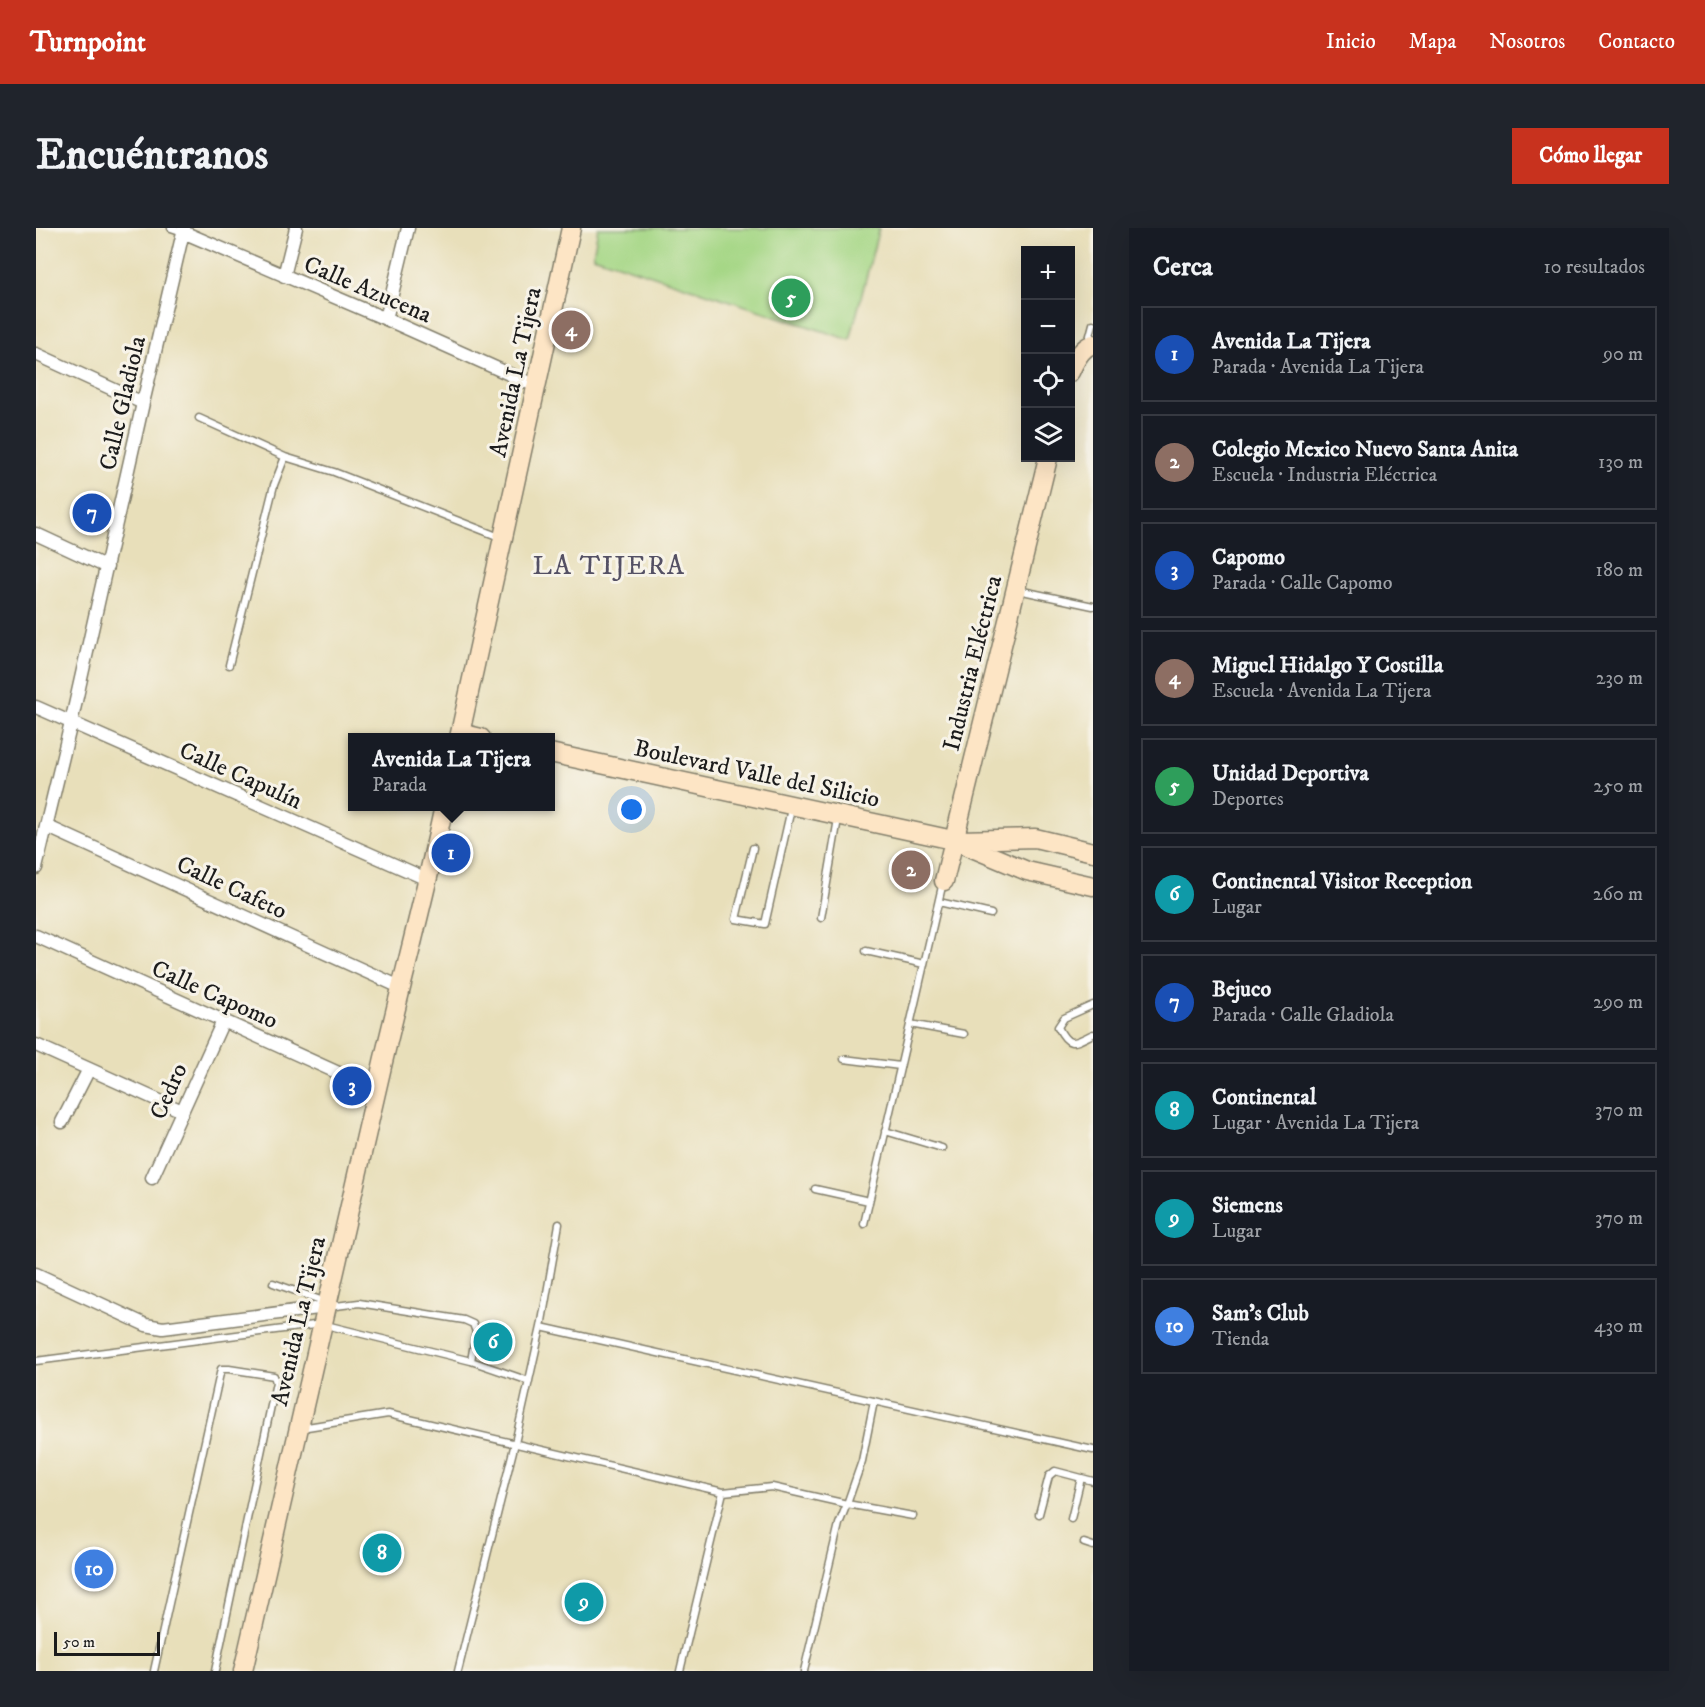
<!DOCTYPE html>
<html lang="es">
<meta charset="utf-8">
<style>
:root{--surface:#171b24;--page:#20242c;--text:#f1f3f6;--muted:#9ea1a6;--line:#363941;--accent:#c8321e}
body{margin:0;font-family:"IM FELL DW Pica",serif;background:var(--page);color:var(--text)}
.controls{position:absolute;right:18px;top:18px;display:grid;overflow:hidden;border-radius:0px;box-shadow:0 6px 24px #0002}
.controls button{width:54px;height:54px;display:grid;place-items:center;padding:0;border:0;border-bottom:2px solid var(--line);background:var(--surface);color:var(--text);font:30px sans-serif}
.scale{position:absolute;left:18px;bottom:15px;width:106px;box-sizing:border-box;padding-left:6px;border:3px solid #1c1c1c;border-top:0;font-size:16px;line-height:21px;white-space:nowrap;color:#1c1c1c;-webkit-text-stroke:4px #f7f3e8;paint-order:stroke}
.you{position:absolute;left:596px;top:582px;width:21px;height:21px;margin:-15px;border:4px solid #fff;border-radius:50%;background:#1a73e8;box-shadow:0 0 0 9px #1a73e833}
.badge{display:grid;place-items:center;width:39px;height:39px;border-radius:50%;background:var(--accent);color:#fff;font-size:20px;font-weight:700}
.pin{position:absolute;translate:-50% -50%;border:3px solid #fff;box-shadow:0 2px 6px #0006}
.popup{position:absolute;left:312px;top:505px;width:207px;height:78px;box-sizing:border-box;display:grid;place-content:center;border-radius:0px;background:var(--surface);filter:drop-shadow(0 2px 4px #0005);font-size:20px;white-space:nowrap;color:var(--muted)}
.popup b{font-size:22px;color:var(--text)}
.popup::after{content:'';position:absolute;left:50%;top:100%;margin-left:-12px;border:12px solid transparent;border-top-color:var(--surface)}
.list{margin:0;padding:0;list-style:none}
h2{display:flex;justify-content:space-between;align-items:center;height:78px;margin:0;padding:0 24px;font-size:26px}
h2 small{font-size:20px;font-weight:400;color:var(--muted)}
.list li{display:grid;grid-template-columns:39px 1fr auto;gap:18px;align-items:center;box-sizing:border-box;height:96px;margin:0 12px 12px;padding:0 12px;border:2px solid var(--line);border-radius:0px}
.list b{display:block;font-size:22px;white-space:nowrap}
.list p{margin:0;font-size:20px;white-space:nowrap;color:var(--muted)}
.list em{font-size:20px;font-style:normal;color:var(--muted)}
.icon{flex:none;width:33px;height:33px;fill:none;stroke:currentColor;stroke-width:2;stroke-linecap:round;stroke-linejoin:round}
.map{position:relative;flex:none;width:1057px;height:1443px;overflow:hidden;border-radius:0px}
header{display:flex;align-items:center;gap:36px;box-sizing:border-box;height:84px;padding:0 30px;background:var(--accent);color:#fff}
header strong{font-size:28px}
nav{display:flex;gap:33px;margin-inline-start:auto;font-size:21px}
.intro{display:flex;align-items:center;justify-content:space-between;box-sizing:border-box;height:144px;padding:0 36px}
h1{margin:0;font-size:42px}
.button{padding:15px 27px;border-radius:0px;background:var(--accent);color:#fff;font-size:21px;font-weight:700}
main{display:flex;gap:36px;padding:0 36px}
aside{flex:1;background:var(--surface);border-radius:0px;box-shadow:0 6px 24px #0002}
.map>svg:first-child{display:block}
.green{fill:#a6d786;stroke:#617a51;stroke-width:1.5}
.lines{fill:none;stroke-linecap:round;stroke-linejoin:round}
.lane-casing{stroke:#827e6b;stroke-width:9}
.street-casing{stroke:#827e6b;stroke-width:15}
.secondary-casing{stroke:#827e6b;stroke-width:21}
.lane{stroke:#fff;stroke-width:6}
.street{stroke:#fff;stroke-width:12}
.secondary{stroke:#fde5c5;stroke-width:18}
.labels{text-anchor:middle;stroke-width:6;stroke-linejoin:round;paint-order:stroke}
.street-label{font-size:24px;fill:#1c1c1c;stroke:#f7f3e8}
.quarter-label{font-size:27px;letter-spacing:1.5px;fill:#545064;stroke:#f7f3e8}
</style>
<header>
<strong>Turnpoint</strong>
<nav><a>Inicio</a><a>Mapa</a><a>Nosotros</a><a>Contacto</a></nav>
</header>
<div class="intro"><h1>Encuéntranos</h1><a class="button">Cómo llegar</a></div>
<main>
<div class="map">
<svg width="1057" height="1443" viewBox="0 0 1057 1443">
<rect width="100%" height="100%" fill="#f7f3e8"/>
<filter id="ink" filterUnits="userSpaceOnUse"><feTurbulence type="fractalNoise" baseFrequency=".0167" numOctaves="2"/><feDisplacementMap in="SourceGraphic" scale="12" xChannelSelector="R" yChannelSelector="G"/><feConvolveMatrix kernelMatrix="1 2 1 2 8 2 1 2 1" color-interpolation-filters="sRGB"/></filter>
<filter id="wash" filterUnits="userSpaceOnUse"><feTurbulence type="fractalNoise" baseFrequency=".008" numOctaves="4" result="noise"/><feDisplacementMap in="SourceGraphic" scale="24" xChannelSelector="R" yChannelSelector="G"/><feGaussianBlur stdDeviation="1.35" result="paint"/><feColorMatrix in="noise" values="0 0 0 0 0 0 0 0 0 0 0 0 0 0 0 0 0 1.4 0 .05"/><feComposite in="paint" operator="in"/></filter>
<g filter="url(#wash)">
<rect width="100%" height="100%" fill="#e8dfba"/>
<!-- green -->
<path class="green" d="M 562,0 L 843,0 L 814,112 L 557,28 Z"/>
</g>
<g filter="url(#ink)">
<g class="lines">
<defs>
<path id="lane" d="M 135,0 L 147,4
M 1052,115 L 1057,96
M 163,190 L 249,229
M 982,362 L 1057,378
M 193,437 L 238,257 L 249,229 L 298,244 L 466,310
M 717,620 L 700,691 L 729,696 L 755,581
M 903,674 L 955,686
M 785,690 L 802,591
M 830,723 L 888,736
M 1057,777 L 1028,790 L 1022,799 C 1033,821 1038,815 1057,806
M 874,796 L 928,806
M 808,831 L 864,838
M 849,903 L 906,920
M 779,961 L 833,973
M 828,996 L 907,654
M 237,1055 L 290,1074
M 292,1079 L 323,1075 L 428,1092 L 437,1096 L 440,1104 L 435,1133
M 505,1099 L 1057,1222
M 0,1133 L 286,1096 L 435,1133 L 493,1153
M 265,1200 L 352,1186 L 687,1264 L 736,1259 L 811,1276 L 826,1233 L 838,1173
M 1003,1286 L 1013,1248 L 1019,1243 L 1057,1253
M 1035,1291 L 1045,1250
M 1048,1315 L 1057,1318
M 118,1443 L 185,1141 L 193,1141 L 238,1148 L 240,1154 L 179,1443
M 422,1443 L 479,1215 L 505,1099 L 523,996
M 644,1443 L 687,1264
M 768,1443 L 803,1296 L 811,1276 L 877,1288"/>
<path id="street" d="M 147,4 L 350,91 L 500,158
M 248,48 L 260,0
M 350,91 L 372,0
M 0,126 L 107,175
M 0,306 L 71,339
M 0,479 L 393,652
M 10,598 L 364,759
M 0,640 L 35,495 L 107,175 L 148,0
M 0,708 L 340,862
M 0,817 L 146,883
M 26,894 L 53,841
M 116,950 L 187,793
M 0,1046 L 110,1097 L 127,1100 L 290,1079"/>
<path id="secondary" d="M 1034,144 C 1039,133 1045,120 1057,116
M 424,505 L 445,510
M 423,510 L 535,0
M 514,525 L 917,612 L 991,643 L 1057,658
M 925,612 L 999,610 L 1057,624
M 908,653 L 1012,230
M 207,1443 C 253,1240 300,1037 347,834 C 367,749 390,664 408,578"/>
</defs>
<!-- lane casing -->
<use href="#lane" class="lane-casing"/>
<!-- street casing -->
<use href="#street" class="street-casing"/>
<!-- secondary casing -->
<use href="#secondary" class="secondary-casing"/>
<!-- lane -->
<use href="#lane" class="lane"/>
<!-- street -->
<use href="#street" class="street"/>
<!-- secondary -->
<use href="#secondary" class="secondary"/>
</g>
</g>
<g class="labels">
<!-- street labels -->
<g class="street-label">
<text transform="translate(332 61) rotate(23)" y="8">Calle Azucena</text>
<text transform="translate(479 144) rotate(-78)" y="8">Avenida La Tijera</text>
<text transform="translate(86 175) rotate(-77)" y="8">Calle Gladiola</text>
<text transform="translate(936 435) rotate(-76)" y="8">Industria Eléctrica</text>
<text transform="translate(721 545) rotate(12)" y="8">Boulevard Valle del Silicio</text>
<text transform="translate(205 547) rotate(24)" y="8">Calle Capulín</text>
<text transform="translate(196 659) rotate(25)" y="8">Calle Cafeto</text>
<text transform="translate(179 766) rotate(24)" y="8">Calle Capomo</text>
<text transform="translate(132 863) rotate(-66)" y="8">Cedro</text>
<text transform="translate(262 1093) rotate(-77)" y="8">Avenida La Tijera</text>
</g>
<!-- quarter labels -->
<g class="quarter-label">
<text x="573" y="346">LA TIJERA</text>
</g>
</g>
</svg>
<div class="controls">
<button>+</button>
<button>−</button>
<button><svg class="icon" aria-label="locate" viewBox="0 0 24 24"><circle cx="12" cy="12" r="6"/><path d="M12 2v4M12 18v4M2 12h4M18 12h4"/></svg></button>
<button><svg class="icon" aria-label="layers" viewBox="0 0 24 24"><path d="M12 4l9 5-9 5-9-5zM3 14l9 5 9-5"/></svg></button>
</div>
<div class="scale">50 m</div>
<div class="you"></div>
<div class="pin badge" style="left:415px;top:625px;background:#1a4fb4">1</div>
<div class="popup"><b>Avenida La Tijera</b>Parada</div>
<div class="pin badge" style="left:875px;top:642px;background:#8d6e63">2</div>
<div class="pin badge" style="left:316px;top:858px;background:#1a4fb4">3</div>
<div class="pin badge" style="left:535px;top:102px;background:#8d6e63">4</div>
<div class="pin badge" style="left:755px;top:70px;background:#2e9e5b">5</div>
<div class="pin badge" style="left:457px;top:1114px;background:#0f9aa8">6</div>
<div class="pin badge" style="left:56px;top:285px;background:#1a4fb4">7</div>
<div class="pin badge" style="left:346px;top:1325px;background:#0f9aa8">8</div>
<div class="pin badge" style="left:548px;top:1374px;background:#0f9aa8">9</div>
<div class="pin badge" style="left:58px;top:1341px;background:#3f7fe0">10</div>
</div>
<aside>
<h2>Cerca<small>10 resultados</small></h2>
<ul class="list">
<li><span class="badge" style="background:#1a4fb4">1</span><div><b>Avenida La Tijera</b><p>Parada · Avenida La Tijera</p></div><em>90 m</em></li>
<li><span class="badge" style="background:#8d6e63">2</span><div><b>Colegio Mexico Nuevo Santa Anita</b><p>Escuela · Industria Eléctrica</p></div><em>130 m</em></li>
<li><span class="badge" style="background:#1a4fb4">3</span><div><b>Capomo</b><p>Parada · Calle Capomo</p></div><em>180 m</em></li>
<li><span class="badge" style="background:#8d6e63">4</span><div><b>Miguel Hidalgo Y Costilla</b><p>Escuela · Avenida La Tijera</p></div><em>230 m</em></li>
<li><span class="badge" style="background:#2e9e5b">5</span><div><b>Unidad Deportiva</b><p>Deportes</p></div><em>250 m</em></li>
<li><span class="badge" style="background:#0f9aa8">6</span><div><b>Continental Visitor Reception</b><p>Lugar</p></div><em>260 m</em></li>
<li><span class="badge" style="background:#1a4fb4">7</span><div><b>Bejuco</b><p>Parada · Calle Gladiola</p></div><em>290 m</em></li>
<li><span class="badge" style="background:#0f9aa8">8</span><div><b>Continental</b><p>Lugar · Avenida La Tijera</p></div><em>370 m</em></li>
<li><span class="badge" style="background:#0f9aa8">9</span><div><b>Siemens</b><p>Lugar</p></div><em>370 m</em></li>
<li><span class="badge" style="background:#3f7fe0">10</span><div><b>Sam's Club</b><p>Tienda</p></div><em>430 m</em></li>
</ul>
</aside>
</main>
